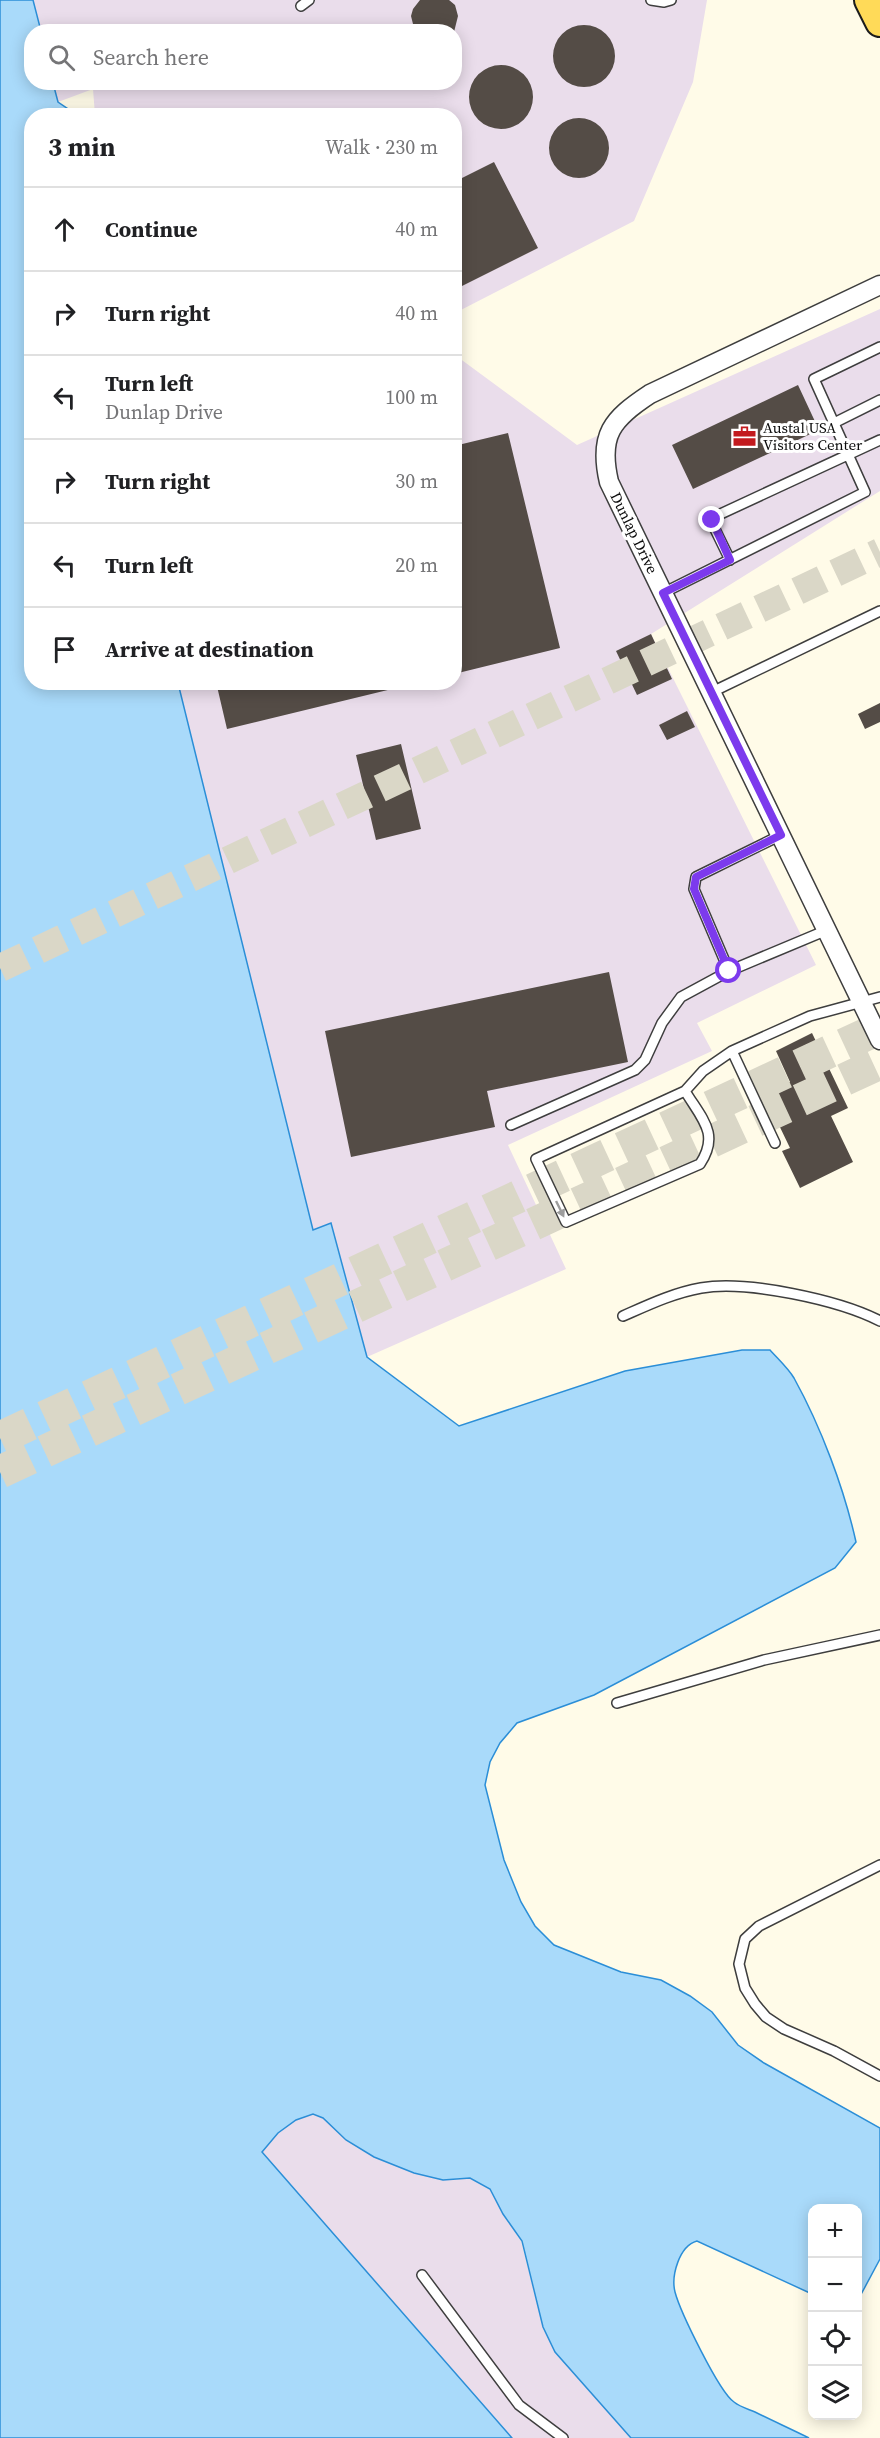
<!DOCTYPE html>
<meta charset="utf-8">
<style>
:root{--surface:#fff;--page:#f2f2f2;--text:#202124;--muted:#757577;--line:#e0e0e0}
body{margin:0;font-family:"Source Serif 4",serif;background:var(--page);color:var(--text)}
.controls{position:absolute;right:18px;bottom:18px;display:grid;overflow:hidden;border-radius:12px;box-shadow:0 3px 15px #0003}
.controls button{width:54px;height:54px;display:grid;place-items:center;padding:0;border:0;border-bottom:2px solid var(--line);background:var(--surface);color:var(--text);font:30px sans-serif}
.stop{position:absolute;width:18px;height:18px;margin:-14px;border:4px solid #7c3aed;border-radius:50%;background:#fff}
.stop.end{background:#7c3aed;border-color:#fff;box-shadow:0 2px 6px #0008}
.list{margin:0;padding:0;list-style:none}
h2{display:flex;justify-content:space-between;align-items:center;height:78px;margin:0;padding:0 24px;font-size:26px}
h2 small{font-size:20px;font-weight:400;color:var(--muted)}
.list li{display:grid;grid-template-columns:39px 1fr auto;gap:18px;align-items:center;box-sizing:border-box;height:84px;padding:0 24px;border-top:2px solid var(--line)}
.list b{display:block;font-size:22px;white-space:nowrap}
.list p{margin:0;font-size:20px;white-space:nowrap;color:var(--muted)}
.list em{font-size:20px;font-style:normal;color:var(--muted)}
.icon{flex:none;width:33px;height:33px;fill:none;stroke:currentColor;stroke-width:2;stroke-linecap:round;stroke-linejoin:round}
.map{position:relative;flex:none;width:880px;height:2438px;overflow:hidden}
.search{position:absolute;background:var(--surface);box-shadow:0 3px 15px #0003;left:24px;top:24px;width:438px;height:66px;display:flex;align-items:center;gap:15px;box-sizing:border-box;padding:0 21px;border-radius:24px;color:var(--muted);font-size:22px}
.panel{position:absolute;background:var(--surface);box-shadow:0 3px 15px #0003;left:24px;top:108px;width:438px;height:582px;border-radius:24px}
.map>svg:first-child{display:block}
.industrial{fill:#eaddeb}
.water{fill:#a9dafa;stroke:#2b8ed7;stroke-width:1.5}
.building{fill:#544c46}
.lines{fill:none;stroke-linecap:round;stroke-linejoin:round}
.primary-tunnel{stroke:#dad7c7;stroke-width:28;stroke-dasharray:28 14;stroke-linecap:butt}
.highway-tunnel{stroke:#dad7c7;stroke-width:33;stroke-dasharray:33 16;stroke-linecap:butt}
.lane-casing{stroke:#3e3e3e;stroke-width:12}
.street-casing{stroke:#3e3e3e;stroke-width:21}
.primary-casing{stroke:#1c1c1c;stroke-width:32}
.lane{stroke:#fff;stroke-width:9}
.street{stroke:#fff;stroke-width:18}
.primary{stroke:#ffda58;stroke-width:28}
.oneway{fill:#9d9d9d}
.route{stroke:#7c3aed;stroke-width:8}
.labels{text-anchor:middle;stroke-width:6;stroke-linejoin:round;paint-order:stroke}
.poi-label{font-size:15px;fill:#0b0b0b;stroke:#fff;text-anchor:start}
.street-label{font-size:15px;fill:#0b0b0b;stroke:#fff}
</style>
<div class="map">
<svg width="880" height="2438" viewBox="0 0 880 2438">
<rect width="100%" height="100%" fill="#fffbe8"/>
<!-- industrial -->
<path class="industrial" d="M 33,0 L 707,0 L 693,82 L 634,221 L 455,313 L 454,116 L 95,115 L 93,89 L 58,102 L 53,83 L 454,82 L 454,32 L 41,31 Z
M 880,309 L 880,491 L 651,634 L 816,965 L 697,1023 L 712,1051 L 508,1145 L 566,1269 L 367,1357 L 331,1224 L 313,1231 L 178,683 L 454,682 L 455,355 L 577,445 Z
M 313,2114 L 323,2118 L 333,2126 L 443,2180 L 470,2178 L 490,2189 L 503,2214 L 521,2241 L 543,2327 L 555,2352 L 631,2438 L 512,2438 L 262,2152 L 278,2133 L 296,2119 Z"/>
<!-- water -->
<path class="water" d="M 0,0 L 33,0 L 41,31 L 32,32 L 32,82 L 53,83 L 58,102 L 71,111 L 71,115 L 32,116 L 32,682 L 178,683 L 313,1230 L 331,1223 L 367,1357 L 459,1426 L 625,1371 L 742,1350 L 770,1350 C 778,1359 788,1368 794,1378 C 821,1427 844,1488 856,1542 L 835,1568 L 594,1695 L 517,1723 L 500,1743 L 490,1762 L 485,1785 L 504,1860 L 521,1902 L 535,1926 L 554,1945 L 621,1972 L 661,1980 L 690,1996 L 712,2012 L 738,2045 L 764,2063 L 880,2128 L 880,2259 L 858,2300 L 858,2208 L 812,2208 L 812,2294 L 697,2241 C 679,2246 671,2276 675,2292 C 680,2311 719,2392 734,2402 C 740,2407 748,2409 755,2412 C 773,2421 791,2429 809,2438 L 631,2438 L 555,2352 L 543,2327 L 522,2241 L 503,2214 L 490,2189 L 470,2178 L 443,2180 L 414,2173 L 374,2157 L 346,2140 L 323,2118 L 313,2114 L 296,2120 L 278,2133 L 262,2152 L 512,2438 L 0,2438 Z"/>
<!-- building -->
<path class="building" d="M 420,0 L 449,0 L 455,5 L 458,16 L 454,32 L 415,32 L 411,16 L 413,9 Z
M553 56a31 31 0 1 1 62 0a31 31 0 1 1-62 0Z
M469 97a32 32 0 1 1 64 0a32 32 0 1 1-64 0Z
M549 148a30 30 0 1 1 60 0a30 30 0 1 1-60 0Z
M 494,162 L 538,248 L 454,290 L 454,182 Z
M 798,385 L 819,430 L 693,489 L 672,445 Z
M 508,433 L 560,648 L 454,674 L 454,446 Z
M 651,634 L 672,679 L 637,695 L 616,651 Z
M 216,682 L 395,682 L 396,688 L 227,729 Z
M 880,703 L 880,722 L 865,729 L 858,714 Z
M 687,711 L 695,727 L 667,740 L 659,725 Z
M 401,744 L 421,829 L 376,840 L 356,755 Z
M 609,972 L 628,1062 L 487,1091 L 495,1127 L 351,1157 L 325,1031 Z
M 812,1033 L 848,1108 L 831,1116 L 853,1162 L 800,1188 L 782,1151 L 790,1148 L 764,1094 L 790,1082 L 776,1051 Z"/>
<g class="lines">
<!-- primary-tunnel -->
<path class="primary-tunnel" d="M 0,968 L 880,552"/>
<!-- highway-tunnel -->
<path class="highway-tunnel" d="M 0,1438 L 880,1028
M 0,1472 L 880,1063"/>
<defs>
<path id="lane" d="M 651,0 L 664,2 L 671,0
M 301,6 L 309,0
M 834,423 L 880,400
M 730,560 L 712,523 L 714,517 L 880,440
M 663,593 L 865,492 L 814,379 L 880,347
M 712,692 L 880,611
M 729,971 L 694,889 L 696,877 L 781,835
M 732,1051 L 775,1143
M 685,1091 C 702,1119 720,1134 700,1164 L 566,1222 L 536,1159 Z
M 685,1091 L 703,1071 L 732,1051 L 810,1016 L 880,997
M 511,1125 L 635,1070 L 645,1060 L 662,1023 L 681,997 L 729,971 L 827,930
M 623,1316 C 648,1305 673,1293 701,1288 C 747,1280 839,1300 880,1321
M 617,1703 L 764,1660 L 880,1635
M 880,1865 L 759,1926 L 745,1939 L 739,1964 L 745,1988 L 755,2004 L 766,2017 L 784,2029 L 834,2051 L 880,2076
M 422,2275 L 519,2405 L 563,2438"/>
<path id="street" d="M 880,285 L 650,394 C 612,419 598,435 609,482 L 880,1040"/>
<path id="primary" d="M 869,0 L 880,22"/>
</defs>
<!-- lane casing -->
<use href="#lane" class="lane-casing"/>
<!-- street casing -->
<use href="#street" class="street-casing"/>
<!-- primary casing -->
<use href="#primary" class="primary-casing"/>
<!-- lane -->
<use href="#lane" class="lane"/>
<!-- street -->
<use href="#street" class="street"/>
<!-- primary -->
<use href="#primary" class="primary"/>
</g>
<!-- one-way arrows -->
<defs><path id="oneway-solid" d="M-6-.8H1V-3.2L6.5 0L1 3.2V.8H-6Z" transform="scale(1.5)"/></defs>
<use class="oneway" href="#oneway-solid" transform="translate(560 1209) rotate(64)"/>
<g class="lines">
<!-- route -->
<path class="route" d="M 712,520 L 730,560 L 663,593 L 781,835 L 696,877 L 694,889 L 729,971"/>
</g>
<!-- icons -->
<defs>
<symbol id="office-bare" viewBox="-9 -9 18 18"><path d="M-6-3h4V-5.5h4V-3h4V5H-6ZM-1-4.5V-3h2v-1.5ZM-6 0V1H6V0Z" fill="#c31a1e" stroke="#fff" stroke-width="2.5" paint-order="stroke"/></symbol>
</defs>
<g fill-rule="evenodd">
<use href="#office-bare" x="728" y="420" width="33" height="33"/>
</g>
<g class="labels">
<!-- poi labels -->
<g class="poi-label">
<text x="763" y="433">Austal USA<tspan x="763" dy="17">Visitors Center</tspan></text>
</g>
<!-- street labels -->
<g class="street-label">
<text transform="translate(634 533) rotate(64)" y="5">Dunlap Drive</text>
</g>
</g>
</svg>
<div class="controls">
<button>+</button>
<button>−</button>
<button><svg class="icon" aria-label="locate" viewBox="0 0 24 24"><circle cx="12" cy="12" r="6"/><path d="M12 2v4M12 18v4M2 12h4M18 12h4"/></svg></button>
<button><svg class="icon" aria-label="layers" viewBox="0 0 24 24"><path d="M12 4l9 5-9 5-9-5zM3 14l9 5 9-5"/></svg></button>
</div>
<div class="stop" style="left:729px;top:971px"></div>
<div class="stop end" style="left:712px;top:520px"></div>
<div class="search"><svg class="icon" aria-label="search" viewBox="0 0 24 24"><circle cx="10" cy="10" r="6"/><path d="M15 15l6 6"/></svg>Search here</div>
<section class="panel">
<h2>3 min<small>Walk · 230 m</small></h2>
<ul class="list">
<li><svg class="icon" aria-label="ahead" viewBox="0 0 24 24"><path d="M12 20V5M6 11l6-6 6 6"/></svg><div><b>Continue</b></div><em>40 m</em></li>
<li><svg class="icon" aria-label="right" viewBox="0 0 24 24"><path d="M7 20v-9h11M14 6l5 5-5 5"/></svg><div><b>Turn right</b></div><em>40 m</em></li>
<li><svg class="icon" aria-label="left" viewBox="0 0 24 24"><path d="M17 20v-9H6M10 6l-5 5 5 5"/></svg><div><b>Turn left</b><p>Dunlap Drive</p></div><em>100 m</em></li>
<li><svg class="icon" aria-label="right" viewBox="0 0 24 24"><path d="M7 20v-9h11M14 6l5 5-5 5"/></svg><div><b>Turn right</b></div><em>30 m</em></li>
<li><svg class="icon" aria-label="left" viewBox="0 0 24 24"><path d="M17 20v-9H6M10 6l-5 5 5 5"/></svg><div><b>Turn left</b></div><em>20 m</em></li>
<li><svg class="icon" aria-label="arrive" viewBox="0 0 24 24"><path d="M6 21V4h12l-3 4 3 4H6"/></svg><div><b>Arrive at destination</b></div></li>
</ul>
</section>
</div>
